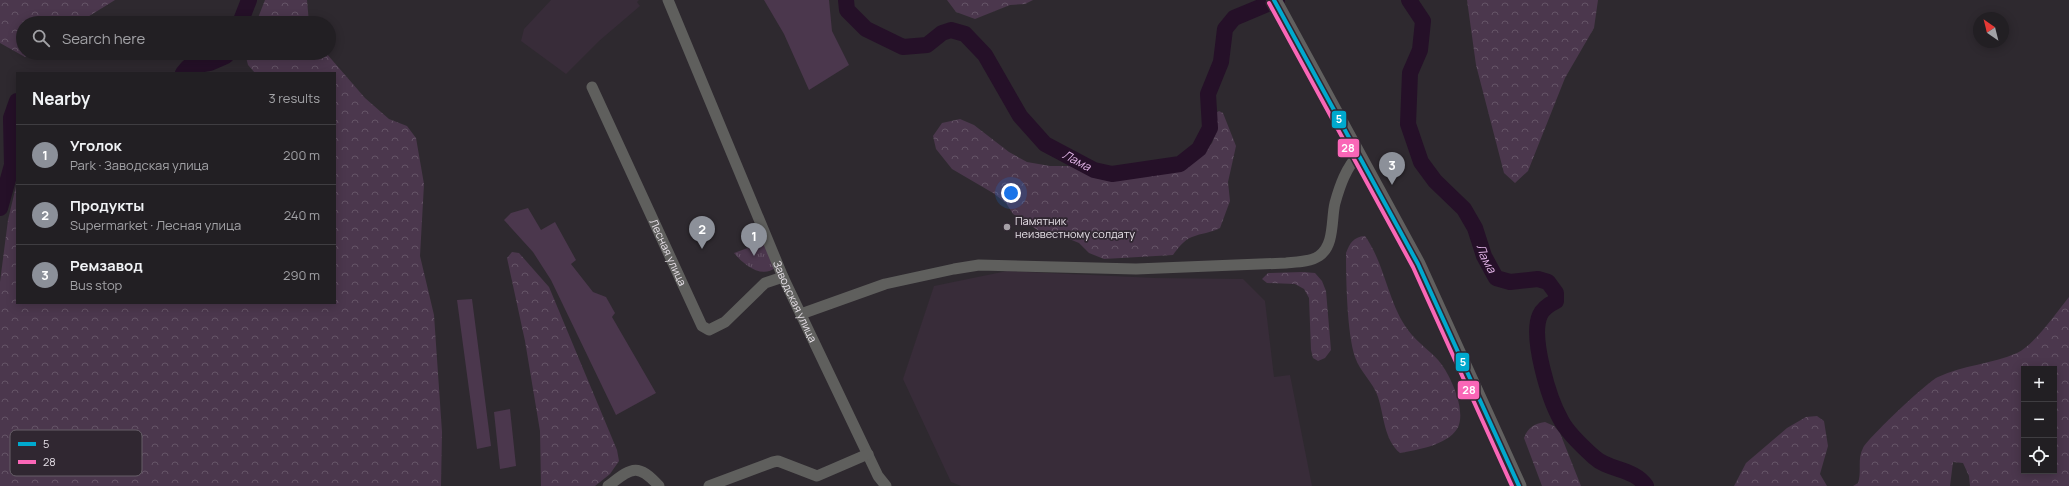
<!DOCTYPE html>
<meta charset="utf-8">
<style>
:root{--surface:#221f23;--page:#2a272b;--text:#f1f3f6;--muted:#a2a2a6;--line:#3f3d41;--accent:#8c9099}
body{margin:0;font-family:Manrope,sans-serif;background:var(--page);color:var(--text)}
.controls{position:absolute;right:12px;bottom:12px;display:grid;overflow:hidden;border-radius:0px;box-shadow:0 2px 10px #0003}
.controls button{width:36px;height:36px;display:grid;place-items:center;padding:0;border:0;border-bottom:1px solid var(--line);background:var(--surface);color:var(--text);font:20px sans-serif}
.compass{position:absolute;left:1973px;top:12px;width:36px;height:36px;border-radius:50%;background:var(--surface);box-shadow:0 2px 10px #0003;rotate:325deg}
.you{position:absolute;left:1011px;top:193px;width:14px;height:14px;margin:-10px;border:3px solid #fff;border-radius:50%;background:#1a73e8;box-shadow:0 0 0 6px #1a73e833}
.badge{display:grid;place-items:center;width:26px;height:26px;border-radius:50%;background:var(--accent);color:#fff;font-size:13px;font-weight:700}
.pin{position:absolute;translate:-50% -33px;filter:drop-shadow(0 1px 2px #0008)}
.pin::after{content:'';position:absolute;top:21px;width:14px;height:12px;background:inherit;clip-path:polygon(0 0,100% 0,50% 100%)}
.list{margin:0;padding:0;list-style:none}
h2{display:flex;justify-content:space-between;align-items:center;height:52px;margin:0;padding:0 16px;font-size:17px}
h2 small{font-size:13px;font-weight:400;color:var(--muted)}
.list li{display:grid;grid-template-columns:26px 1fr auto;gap:12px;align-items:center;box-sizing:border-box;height:60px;padding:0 16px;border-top:1px solid var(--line)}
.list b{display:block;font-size:15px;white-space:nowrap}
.list p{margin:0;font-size:13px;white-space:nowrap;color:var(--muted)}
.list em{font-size:13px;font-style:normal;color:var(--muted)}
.icon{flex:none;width:22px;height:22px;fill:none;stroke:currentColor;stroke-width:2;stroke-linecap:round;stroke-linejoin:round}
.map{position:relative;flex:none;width:2069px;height:486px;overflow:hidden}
.search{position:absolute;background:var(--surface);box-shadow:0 2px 10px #0003;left:16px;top:16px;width:320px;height:44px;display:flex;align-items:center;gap:10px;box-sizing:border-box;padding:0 14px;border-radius:22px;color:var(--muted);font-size:15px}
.panel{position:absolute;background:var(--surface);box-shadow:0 2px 10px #0003;left:16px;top:72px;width:320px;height:232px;border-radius:0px}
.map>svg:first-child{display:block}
.built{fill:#382c39}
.forest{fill:url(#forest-crowns);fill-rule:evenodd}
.park{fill:url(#park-tufts)}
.garden{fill:#4b374d}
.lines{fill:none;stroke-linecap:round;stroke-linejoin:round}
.river{stroke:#251028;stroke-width:16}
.minor{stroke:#5f5f5d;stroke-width:11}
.major{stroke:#61605f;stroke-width:15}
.bus-1-casing{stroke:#302731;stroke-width:7}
.bus-2-casing{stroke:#302731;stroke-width:7}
.bus-1{stroke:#00a9ce;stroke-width:4}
.bus-2{stroke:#fa66b7;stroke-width:4}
.poi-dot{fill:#a6a1a7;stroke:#302731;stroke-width:1.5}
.labels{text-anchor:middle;stroke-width:3.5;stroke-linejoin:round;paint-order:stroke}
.poi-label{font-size:11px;fill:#e7e1e8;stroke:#302731;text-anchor:start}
.street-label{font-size:11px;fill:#e7e1e8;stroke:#302731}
.water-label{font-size:12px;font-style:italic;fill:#e2b4e7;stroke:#302731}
.key{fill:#302731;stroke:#675f68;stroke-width:1}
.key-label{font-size:11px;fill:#e7e1e8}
.line-badge{stroke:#302731;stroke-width:1.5}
.badge-label{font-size:11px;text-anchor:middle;font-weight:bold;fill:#fff}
</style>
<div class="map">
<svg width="2069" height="486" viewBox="0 0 2069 486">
<defs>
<pattern id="forest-crowns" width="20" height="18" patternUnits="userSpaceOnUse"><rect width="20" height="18" fill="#4b374d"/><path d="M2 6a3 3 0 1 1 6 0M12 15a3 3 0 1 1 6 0" fill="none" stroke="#655467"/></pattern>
<pattern id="park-tufts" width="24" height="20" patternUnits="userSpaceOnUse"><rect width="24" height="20" fill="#4b374d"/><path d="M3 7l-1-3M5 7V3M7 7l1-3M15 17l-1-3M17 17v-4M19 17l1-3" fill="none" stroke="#655467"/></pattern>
</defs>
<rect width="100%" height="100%" fill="#2e292f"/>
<!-- built -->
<path class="built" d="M 551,0 L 639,0 L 637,2 L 640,6 L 599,41 L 566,74 L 521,41 L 524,29 Z
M 1007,271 L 1155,278 L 1243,279 L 1265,301 L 1274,377 L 1290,375 L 1312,486 L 961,486 L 951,482 L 903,379 L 934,286 Z"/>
<!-- forest -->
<path class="forest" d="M 0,0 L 115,0 L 78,23 L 23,23 L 23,53 L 31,53 L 25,57 L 0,43 Z
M 265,0 L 307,0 L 309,23 L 256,23 Z
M 947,0 L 1033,0 L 1025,4 L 1010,5 L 975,19 L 956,12 Z
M 1467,0 L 1598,0 L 1594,28 L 1565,78 L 1528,171 L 1515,183 L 1504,173 L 1476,65 Z
M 245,53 L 326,53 L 365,98 L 389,119 L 407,126 L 416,138 L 424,184 L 420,256 L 434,315 L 442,432 L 441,486 L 0,486 L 0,282 L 8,220 L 17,182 L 17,303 L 335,303 L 335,73 L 255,73 L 248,65 Z
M 1219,111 L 1223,113 L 1236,146 L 1228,182 L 1230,201 L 1220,228 C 1210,233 1202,233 1192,237 C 1184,240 1178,248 1173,255 L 1104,259 L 1089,253 L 1079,243 L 1062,236 L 1042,233 L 1013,214 L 1006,203 L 993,193 L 952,169 L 936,149 L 933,136 L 942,123 L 960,119 L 974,125 L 1009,152 L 1027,162 L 1050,166 L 1073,166 L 1096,178 L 1115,179 L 1147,176 L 1177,170 L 1197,160 L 1212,143 L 1217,130 L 1214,114 Z
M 1365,236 C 1385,264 1388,303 1408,330 C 1418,344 1433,352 1442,365 C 1452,379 1467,413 1457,429 C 1447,445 1417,450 1400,453 C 1384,440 1384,415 1378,397 C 1373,382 1360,372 1355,357 C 1347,333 1346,280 1346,253 C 1350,243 1353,237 1365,236 Z
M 512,252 L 519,253 L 549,287 L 617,450 L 619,461 L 610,474 L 595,486 L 541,486 L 540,431 L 525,341 L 507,258 Z
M 1303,272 L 1315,273 L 1322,281 L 1326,291 L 1331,350 L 1325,358 L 1318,361 L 1313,358 L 1311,350 L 1309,298 L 1304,289 L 1295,284 L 1267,283 L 1262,279 L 1268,273 Z
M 2069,297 L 2069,486 L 1970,486 L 1969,476 L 1963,463 L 1953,462 L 1950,486 L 1853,486 L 1858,483 C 1862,471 1857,459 1863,448 C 1868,438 1928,381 1938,377 C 1963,365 1992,364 2017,353 C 2035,344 2056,313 2069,297 ZM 2024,369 L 2054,369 L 2054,471 L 2024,471 Z
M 1817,416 L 1824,421 L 1828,446 L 1820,474 L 1827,486 L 1734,486 L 1746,463 L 1787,428 L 1806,417 Z
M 1545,422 L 1554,426 L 1560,433 L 1581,486 L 1542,486 L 1524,438 C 1528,427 1534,424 1545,422 Z"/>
<!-- park -->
<path class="park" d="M 764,242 L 776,267 C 762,280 743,264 734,253 Z"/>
<!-- garden -->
<path class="garden" d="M 764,0 L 829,0 L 832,31 L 849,65 L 809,90 L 784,34 Z
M 528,208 L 541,230 L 555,222 L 576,260 L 571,264 L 593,292 L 606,297 L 615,313 L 612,317 L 656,393 L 616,415 L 551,280 L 533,252 L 504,220 L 511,213 Z
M 472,299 L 491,446 L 477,449 L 457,300 Z
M 510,409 L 516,466 L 500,469 L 494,412 Z"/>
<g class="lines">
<!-- river -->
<g class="river">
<path id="s1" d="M 846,0 L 847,10 L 866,29 L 903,47 L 927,45 L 942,33 L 951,30 L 965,34 L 985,55 L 1020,116 L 1045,144 L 1094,170 L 1112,174 L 1180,164 L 1199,149 L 1210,128 L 1208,94 L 1221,62 L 1225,29 L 1234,18 L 1277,0"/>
<path id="s2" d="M 1409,0 L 1423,21 L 1420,50 L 1410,73 L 1408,124 L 1421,162 L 1435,181 L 1464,209 L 1475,228 L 1484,256 L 1496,278 L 1510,282 L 1538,279 L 1548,282 L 1556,293 L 1556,301 C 1550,304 1543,308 1540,315 C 1530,337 1549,399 1561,420 C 1567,432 1584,448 1594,457 C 1609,471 1634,468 1646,486"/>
<path d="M 240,23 L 249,0"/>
<path d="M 183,73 L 188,67 L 210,63 L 226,56 L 227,53"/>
<path d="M 0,208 L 12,165 L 11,118 L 17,101"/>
</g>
<!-- minor -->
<g class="minor">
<path id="s3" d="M 668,0 L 783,277 L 878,476 L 886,486"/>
<path id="s4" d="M 592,87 L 702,326 L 709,330 L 725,322 L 765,283 L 783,277"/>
<path d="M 801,314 L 885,284 L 954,269 L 979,265 L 1136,269 L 1286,263 C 1297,262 1310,262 1319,256 C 1335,245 1331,219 1335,203 C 1340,185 1346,168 1359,154"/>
<path d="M 608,486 C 632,468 637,462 659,486"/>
<path d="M 709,486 L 773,462 L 778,461 L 817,476 L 868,454"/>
</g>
<!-- major -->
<path class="major" d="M 1274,0 L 1418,264 L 1519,486"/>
<defs>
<path id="bus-1" d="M 1274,0 L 1418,264 L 1519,486"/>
<path id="bus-2" d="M 1269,3 L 1413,267 L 1512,486"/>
</defs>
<!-- bus-1 casing -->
<use href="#bus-1" class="bus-1-casing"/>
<!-- bus-2 casing -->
<use href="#bus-2" class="bus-2-casing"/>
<!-- bus-1 -->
<use href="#bus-1" class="bus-1"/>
<!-- bus-2 -->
<use href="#bus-2" class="bus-2"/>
</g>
<!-- markers -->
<circle class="poi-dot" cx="1007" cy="227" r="4"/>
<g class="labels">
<!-- poi labels -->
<g class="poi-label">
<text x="1015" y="225">Памятник<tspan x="1015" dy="13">неизвестному солдату</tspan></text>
</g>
<!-- street labels -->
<g class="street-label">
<text dy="4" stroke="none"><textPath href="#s4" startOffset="182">Лесная улица</textPath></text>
<text dy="4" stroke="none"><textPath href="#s3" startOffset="327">Заводская улица</textPath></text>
</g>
<!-- water labels -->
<g class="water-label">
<text dy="4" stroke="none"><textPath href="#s1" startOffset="318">Лама</textPath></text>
<text dy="4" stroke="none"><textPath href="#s2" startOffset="289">Лама</textPath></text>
</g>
</g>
<!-- legend -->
<rect x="10" y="430" width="132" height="46" rx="6" class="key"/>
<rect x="18" y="442" width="18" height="4" fill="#00a9ce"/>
<rect x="18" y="460" width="18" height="4" fill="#fa66b7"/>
<g class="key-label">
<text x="43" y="448">5</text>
<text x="43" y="466">28</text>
</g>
<g class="line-badge">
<rect x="1331" y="110" width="16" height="19" rx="4" fill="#00a9ce"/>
<rect x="1337" y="138" width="23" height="20" rx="4" fill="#fa66b7"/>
<rect x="1455" y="352" width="15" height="20" rx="4" fill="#00a9ce"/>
<rect x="1457" y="380" width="23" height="20" rx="4" fill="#fa66b7"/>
</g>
<g class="badge-label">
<text x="1339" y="123">5</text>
<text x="1348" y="152">28</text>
<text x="1463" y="366">5</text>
<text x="1469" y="394">28</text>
</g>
</svg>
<div class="controls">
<button>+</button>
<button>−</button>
<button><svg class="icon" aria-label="locate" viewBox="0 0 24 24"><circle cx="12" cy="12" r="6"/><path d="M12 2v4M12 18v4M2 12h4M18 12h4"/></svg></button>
</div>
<svg class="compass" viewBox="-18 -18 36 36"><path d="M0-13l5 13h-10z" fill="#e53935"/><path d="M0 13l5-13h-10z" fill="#a2a2a6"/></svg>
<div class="you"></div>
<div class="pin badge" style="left:754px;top:256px">1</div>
<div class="pin badge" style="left:702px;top:249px">2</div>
<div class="pin badge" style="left:1392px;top:185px">3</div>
<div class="search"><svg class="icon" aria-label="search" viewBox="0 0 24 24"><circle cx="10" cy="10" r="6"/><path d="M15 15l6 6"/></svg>Search here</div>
<section class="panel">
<h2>Nearby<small>3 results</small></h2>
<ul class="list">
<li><span class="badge">1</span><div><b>Уголок</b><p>Park · Заводская улица</p></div><em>200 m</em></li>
<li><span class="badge">2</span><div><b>Продукты</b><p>Supermarket · Лесная улица</p></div><em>240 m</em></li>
<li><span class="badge">3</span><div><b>Ремзавод</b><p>Bus stop</p></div><em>290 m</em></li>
</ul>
</section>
</div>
